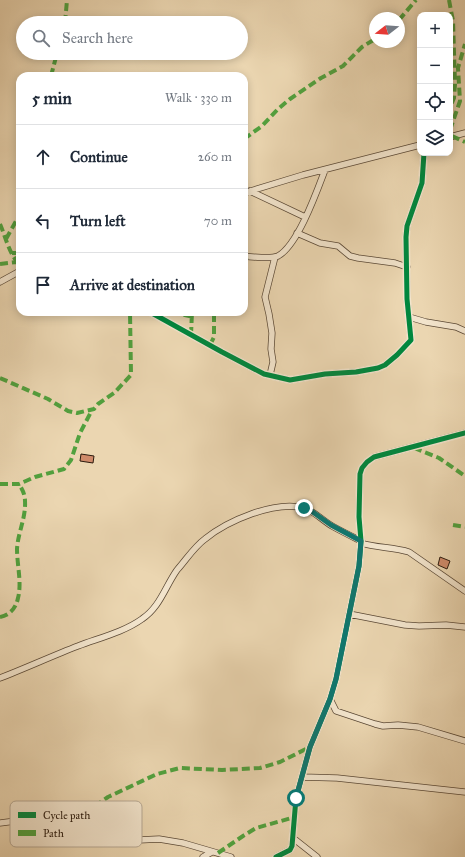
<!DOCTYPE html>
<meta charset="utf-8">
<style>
:root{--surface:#fff;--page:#f6f6f7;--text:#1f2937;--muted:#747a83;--line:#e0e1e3}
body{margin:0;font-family:"IM FELL Great Primer",serif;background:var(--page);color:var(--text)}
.controls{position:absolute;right:12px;top:12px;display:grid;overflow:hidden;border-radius:8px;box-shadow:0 2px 10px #0003}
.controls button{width:36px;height:36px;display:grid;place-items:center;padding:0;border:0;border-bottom:1px solid var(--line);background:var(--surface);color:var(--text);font:20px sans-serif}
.compass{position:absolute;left:369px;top:12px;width:36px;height:36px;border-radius:50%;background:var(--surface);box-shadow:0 2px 10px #0003;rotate:253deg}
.stop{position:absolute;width:12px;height:12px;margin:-9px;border:3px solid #0f766e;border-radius:50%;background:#fff}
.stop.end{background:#0f766e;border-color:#fff;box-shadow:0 1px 4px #0008}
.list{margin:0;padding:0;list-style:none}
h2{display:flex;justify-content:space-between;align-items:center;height:52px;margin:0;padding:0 16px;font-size:17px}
h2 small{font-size:13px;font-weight:400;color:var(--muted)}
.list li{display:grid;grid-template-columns:26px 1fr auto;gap:12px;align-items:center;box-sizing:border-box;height:64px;padding:0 16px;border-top:1px solid var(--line)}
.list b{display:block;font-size:15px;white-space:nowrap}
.list em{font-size:13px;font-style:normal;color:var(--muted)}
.icon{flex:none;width:22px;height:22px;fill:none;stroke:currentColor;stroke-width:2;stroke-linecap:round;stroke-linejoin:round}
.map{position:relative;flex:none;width:465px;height:857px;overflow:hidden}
.search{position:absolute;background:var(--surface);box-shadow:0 2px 10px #0003;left:16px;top:16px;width:232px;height:44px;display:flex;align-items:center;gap:10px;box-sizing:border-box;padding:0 14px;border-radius:22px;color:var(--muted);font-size:15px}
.panel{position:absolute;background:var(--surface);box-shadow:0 2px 10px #0003;left:16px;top:72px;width:232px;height:244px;border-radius:12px}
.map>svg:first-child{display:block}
.building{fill:#cf8a6a;stroke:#2b1a0d}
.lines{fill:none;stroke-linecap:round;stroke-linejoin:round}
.street-casing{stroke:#5b4936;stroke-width:7}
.street{stroke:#f2e4cc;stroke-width:5.5}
.quiet{stroke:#51a13e;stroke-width:4;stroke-dasharray:8 4;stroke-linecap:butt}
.cycleway-casing{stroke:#f2e4cc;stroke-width:8}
.cycleway{stroke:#00873e;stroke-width:5}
.route{stroke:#0f766e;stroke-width:5}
.key{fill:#f2e4cc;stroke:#b6a793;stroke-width:1}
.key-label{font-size:11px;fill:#2b1a0d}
</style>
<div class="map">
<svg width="465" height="857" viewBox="0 0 465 857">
<rect width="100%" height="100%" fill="#ebd6b1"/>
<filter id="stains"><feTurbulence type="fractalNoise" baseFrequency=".005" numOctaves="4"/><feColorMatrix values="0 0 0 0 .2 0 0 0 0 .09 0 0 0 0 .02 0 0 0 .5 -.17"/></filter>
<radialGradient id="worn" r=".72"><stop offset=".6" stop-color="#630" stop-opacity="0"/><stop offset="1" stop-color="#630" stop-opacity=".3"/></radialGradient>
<!-- building -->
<path class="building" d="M 81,454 L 94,456 L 93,463 L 80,461 Z
M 440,557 L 450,561 L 447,569 L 438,565 Z"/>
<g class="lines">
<defs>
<path id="street" d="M 450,137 L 465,133
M 250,191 L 305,217
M 244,193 L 303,175 L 420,145
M 297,233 L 320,243 L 338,246 L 350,256 L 358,258 L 395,263 L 407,267
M 244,256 C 251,257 272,259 278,256 C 298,245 317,191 325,170
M 0,282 L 20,271
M 150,312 L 222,352 L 264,374 L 290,380 L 325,374 L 356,372 L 378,368 L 385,365 L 397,355 L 411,340 L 407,299 L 406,237 L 407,226 L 422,183 L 424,153
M 409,317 L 426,322 L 456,327 L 465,331
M 270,375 L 273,362 L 271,349 L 272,333 L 269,314 L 265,297 L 275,257
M 361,543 C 377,548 393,547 409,552 L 465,591
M 349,614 L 405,625 L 419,626 L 446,625 L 465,627
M 0,678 C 26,668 52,656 78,646 C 99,638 124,632 142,619 C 160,607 165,587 177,570 C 186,560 194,547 205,539 C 227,521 275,500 304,508 C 314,511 322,520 332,526 C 341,531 351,536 361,541
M 330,699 L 336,711 L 375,724 L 383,726 L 398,725 L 418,727 L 465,741
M 302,777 L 337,778 L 465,792
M 0,823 L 31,819 L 64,817 L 85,822 L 103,832 L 119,837 L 139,840 L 159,839 L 183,843 L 231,857
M 293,838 L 317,857
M 203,857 L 212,852
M 276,857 L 290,850 L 292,846 L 296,798 L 310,747 L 330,699 L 336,679 L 359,566 L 361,541 L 359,517 L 360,474 L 362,468 L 367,462 L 374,457 L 465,433"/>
</defs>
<!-- street casing -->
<use href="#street" class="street-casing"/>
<!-- street -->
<use href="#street" class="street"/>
<!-- quiet -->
<path class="quiet" d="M 449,0 L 453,21 L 455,84 L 454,98 L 450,107
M 399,20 L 416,0
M 65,23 L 67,0
M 51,76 L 57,53
M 450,130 L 460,101 L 458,68 L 465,44
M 452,136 L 465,142
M 244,139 L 262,126 L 278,109 L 290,99 L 321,78 L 343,66 L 362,47 L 375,39
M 0,224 C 6,238 9,254 20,265
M 6,239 L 20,214
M 12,253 L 20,253
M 244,260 L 247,257
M 0,264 L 17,262
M 172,312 L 193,317
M 191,335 L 192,312
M 210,345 L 214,337 L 214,312
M 0,378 L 48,399 L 68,411 L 77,413 L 94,409 L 98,404 L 114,393 L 131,375 L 130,312
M 414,448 L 439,458 L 465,476
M 0,484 L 19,484 L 35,477 L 64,469 L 71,460 L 80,433 L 92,410
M 453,525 L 465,527
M 0,617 C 10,615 16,608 18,598 C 22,583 17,565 17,549 C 18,532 26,518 25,501 C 25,494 22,489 19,484
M 75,820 L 108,797 L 157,774 L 180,768 L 222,770 L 260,768 L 280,762 L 310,747
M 218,853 L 243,836 L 256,828 L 295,817"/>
<defs>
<path id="cycleway" d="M 150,312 L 222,352 L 264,374 L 290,380 L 325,374 L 356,372 L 378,368 L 385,365 L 397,355 L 411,340 L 407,299 L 406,237 L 407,226 L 422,183 L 424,153
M 276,857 L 290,850 L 292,846 L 296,798 L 310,747 L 330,699 L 336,679 L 359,566 L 361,541 L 359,517 L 360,474 L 362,468 L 367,462 L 374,457 L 465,433"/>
</defs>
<!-- cycleway casing -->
<use href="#cycleway" class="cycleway-casing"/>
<!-- cycleway -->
<use href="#cycleway" class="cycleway"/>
</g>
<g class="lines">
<!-- route -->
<path class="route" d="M 296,798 L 310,747 L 330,699 L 336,679 L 359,566 L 361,541 L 331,525 L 310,510 L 304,508"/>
</g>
<!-- legend -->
<rect x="10" y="801" width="132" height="46" rx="6" class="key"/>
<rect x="18" y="812" width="18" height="6" fill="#00873e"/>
<rect x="18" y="830" width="18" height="6" fill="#51a13e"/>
<g class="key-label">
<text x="43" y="819">Cycle path</text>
<text x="43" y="837">Path</text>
</g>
<rect width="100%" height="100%" filter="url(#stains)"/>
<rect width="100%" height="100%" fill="url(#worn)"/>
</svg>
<div class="controls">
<button>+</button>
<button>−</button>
<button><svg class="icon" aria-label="locate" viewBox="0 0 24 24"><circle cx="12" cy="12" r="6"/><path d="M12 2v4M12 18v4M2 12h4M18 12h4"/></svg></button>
<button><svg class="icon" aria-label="layers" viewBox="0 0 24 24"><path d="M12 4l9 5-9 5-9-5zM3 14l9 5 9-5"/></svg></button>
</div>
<svg class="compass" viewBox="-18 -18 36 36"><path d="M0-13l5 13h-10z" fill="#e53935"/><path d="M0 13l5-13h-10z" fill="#747a83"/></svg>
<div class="stop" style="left:296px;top:798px"></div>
<div class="stop end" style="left:304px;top:508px"></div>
<div class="search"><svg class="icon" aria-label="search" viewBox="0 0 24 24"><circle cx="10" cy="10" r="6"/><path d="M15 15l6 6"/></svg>Search here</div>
<section class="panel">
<h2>5 min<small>Walk · 330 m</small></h2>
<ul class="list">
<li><svg class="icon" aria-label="ahead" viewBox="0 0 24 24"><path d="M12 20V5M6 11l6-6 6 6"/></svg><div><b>Continue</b></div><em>260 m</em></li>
<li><svg class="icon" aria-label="left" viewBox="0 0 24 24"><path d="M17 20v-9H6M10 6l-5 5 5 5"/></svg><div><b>Turn left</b></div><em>70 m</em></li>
<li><svg class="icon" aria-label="arrive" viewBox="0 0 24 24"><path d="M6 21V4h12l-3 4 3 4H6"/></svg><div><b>Arrive at destination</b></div></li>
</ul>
</section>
</div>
